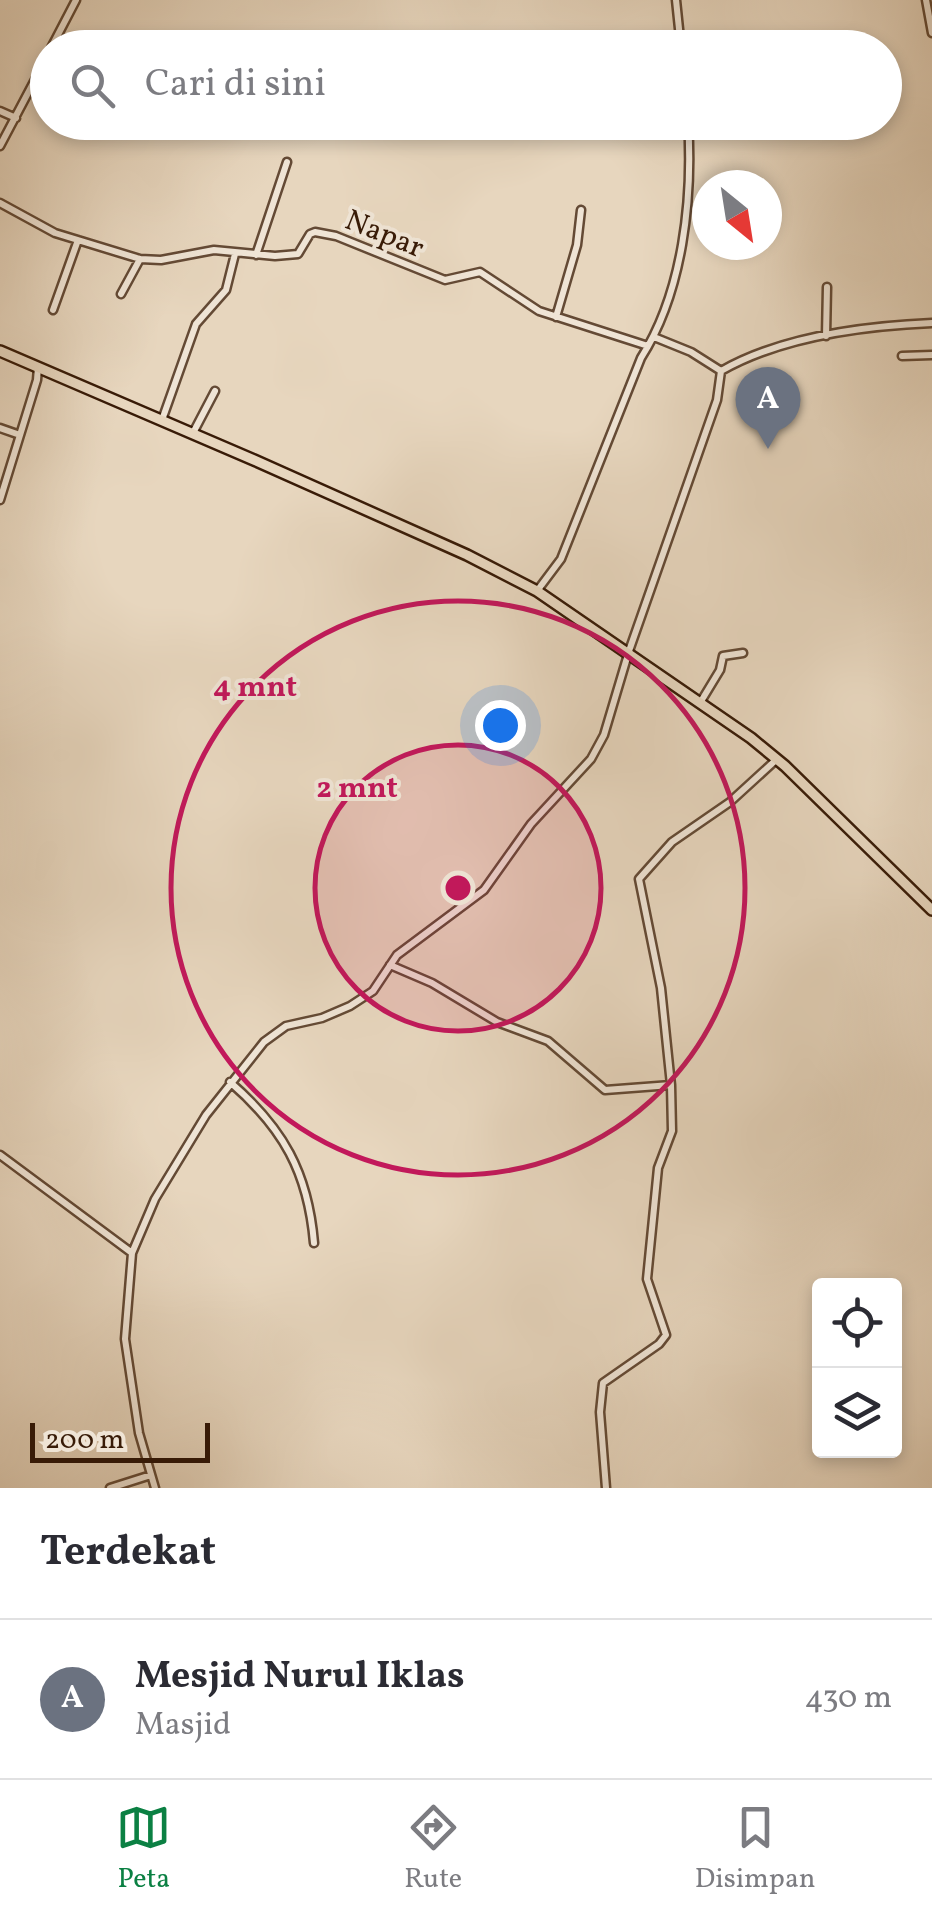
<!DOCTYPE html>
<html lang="id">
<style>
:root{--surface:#fff;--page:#f2f2f3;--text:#2b2b33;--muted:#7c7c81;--line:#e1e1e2;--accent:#0b8043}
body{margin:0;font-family:Vollkorn,serif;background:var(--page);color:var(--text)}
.controls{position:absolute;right:30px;bottom:30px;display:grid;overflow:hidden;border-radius:10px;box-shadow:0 5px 15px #0003}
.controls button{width:90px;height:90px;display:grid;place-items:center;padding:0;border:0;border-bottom:2px solid var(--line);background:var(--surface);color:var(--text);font:50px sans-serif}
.compass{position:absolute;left:692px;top:170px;width:90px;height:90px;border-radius:50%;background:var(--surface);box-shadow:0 5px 15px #0003;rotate:150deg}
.scale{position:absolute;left:30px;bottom:25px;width:180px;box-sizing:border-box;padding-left:10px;border:5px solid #381b07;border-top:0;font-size:28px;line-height:35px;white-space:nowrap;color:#381b07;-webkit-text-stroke:8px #efe4d5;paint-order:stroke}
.you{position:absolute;left:500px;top:725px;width:35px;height:35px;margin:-25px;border:8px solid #fff;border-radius:50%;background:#1a73e8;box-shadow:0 0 0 15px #1a73e833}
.badge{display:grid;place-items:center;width:65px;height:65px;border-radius:50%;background:var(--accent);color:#fff;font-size:32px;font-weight:700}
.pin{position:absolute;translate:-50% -82px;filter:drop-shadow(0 2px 5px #0008)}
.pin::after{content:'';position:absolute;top:52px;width:35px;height:30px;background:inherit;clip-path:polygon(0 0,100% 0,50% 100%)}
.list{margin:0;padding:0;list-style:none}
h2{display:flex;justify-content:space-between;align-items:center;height:130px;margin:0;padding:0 40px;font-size:42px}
h2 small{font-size:32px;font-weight:400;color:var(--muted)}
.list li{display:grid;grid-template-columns:65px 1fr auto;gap:30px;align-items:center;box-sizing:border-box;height:160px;padding:0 40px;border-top:2px solid var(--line)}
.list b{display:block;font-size:38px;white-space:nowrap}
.list p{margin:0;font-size:32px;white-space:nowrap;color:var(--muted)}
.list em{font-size:32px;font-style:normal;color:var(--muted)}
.icon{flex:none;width:55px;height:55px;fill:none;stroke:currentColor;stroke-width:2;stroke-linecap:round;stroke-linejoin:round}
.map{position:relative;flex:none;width:932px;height:1488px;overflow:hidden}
.search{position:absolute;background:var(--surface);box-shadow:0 5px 15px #0003;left:30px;right:30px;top:30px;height:110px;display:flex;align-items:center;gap:25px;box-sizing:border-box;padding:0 35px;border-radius:55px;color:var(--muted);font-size:38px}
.sheet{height:290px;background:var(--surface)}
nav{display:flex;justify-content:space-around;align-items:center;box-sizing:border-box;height:140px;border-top:2px solid var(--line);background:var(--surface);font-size:28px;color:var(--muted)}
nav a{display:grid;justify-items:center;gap:5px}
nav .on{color:var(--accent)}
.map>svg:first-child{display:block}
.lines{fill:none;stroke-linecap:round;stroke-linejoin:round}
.minor-casing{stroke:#644a35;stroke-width:11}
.major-casing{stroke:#381b07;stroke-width:14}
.minor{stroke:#efe4d5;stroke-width:6}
.major{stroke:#e7d6be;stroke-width:9}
.ring{fill:none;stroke:#c2185b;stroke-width:5}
.labels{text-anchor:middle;stroke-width:8;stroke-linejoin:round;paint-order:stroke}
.street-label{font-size:30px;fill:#381b07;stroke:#efe4d5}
.centre{fill:#c2185b;stroke:#efe4d5;stroke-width:5}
.ring-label{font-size:30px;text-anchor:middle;font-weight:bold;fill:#c2185b;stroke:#efe4d5;stroke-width:8;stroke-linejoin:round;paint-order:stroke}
</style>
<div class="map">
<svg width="932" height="1488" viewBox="0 0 932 1488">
<rect width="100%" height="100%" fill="#e7d6be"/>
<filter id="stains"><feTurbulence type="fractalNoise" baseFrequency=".002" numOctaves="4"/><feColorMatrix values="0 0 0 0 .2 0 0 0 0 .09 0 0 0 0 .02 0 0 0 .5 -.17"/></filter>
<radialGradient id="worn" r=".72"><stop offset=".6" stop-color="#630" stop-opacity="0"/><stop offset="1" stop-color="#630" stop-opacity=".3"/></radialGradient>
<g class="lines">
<defs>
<path id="minor" d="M 676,0 L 681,48
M 926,0 L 932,33
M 51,48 L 76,0
M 0,111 L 16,118
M 0,146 L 48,55
M 0,203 L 55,233 L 140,259 L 161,260 L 214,250 L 275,256 L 298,254 L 310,234 L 315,232 L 336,236 L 445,280 L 480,272 L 539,311 L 648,346
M 256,255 L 287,162
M 121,294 L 140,259
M 53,310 L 78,240
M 556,317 L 577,245 L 581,210
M 826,336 L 827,287
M 654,337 L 691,352 L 721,371
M 902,356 L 932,355
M 721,371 C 782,336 863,326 932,323
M 162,420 L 196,324 L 226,290 L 235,254
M 0,428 L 20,435
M 193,433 L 215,391
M 0,500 L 37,380 L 38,367
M 537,591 L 561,559 L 641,358 C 683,292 693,199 688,122
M 700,703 L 720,670 L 723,656 L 743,653
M 390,965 L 432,983 L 497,1022 L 548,1041 L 605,1090 L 671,1085
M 230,1082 C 283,1128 308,1172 314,1243
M 0,1155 L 132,1253
M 110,1488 L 151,1475
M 155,1488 L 139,1433 L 125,1339 L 132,1253 L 155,1199 L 206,1115 L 264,1042 L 286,1026 L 322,1018 L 350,1006 L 373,991 L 397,955 L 484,890 L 531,824 L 591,759 L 604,735 L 629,651 L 717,400 L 721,371
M 606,1488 L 600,1412 L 603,1383 L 659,1344 L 666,1335 L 647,1279 L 658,1168 L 672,1131 L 671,1085 L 661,988 L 639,879 L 672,842 L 730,802 L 777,759"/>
<path id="major" d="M 0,351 L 254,460 L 467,555 L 537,591 L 751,738 L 785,766 L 932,910"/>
</defs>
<!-- minor casing -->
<use href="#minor" class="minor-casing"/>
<!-- major casing -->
<use href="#major" class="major-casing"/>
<!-- minor -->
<use href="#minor" class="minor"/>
<!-- major -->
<use href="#major" class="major"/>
</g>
<!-- distance rings -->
<circle cx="458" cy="888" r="143" fill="#c2185b" fill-opacity=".12"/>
<g class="ring">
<circle cx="458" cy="888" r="143"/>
<circle cx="458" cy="888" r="287"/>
</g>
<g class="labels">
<!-- street labels -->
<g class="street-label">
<text transform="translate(385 233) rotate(22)" y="10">Napar</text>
</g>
</g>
<circle cx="458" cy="888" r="15" class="centre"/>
<g class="ring-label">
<text x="255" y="696">4 mnt</text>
<text x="357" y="797">2 mnt</text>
</g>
<rect width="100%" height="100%" filter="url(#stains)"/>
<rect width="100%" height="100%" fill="url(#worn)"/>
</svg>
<div class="controls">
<button><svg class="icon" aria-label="locate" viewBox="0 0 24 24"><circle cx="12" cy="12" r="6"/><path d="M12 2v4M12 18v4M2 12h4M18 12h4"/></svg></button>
<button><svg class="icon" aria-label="layers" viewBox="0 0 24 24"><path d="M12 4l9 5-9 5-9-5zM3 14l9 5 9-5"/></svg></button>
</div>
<svg class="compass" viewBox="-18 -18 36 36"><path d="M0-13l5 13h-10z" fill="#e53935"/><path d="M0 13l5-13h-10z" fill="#7c7c81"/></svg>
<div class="scale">200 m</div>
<div class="you"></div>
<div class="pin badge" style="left:768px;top:449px;background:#6b7280">A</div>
<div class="search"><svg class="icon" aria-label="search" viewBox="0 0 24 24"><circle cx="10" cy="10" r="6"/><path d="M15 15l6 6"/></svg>Cari di sini</div>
</div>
<section class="sheet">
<h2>Terdekat<small></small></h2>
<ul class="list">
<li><span class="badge" style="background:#6b7280">A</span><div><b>Mesjid Nurul Iklas</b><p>Masjid</p></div><em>430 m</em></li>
</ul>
</section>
<nav>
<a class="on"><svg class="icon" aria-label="map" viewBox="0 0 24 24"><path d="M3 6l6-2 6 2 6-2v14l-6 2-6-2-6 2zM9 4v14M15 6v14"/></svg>Peta</a>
<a><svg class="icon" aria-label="directions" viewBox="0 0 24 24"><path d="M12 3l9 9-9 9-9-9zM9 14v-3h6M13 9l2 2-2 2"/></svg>Rute</a>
<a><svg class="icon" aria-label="saved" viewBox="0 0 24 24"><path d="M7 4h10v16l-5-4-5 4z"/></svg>Disimpan</a>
</nav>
